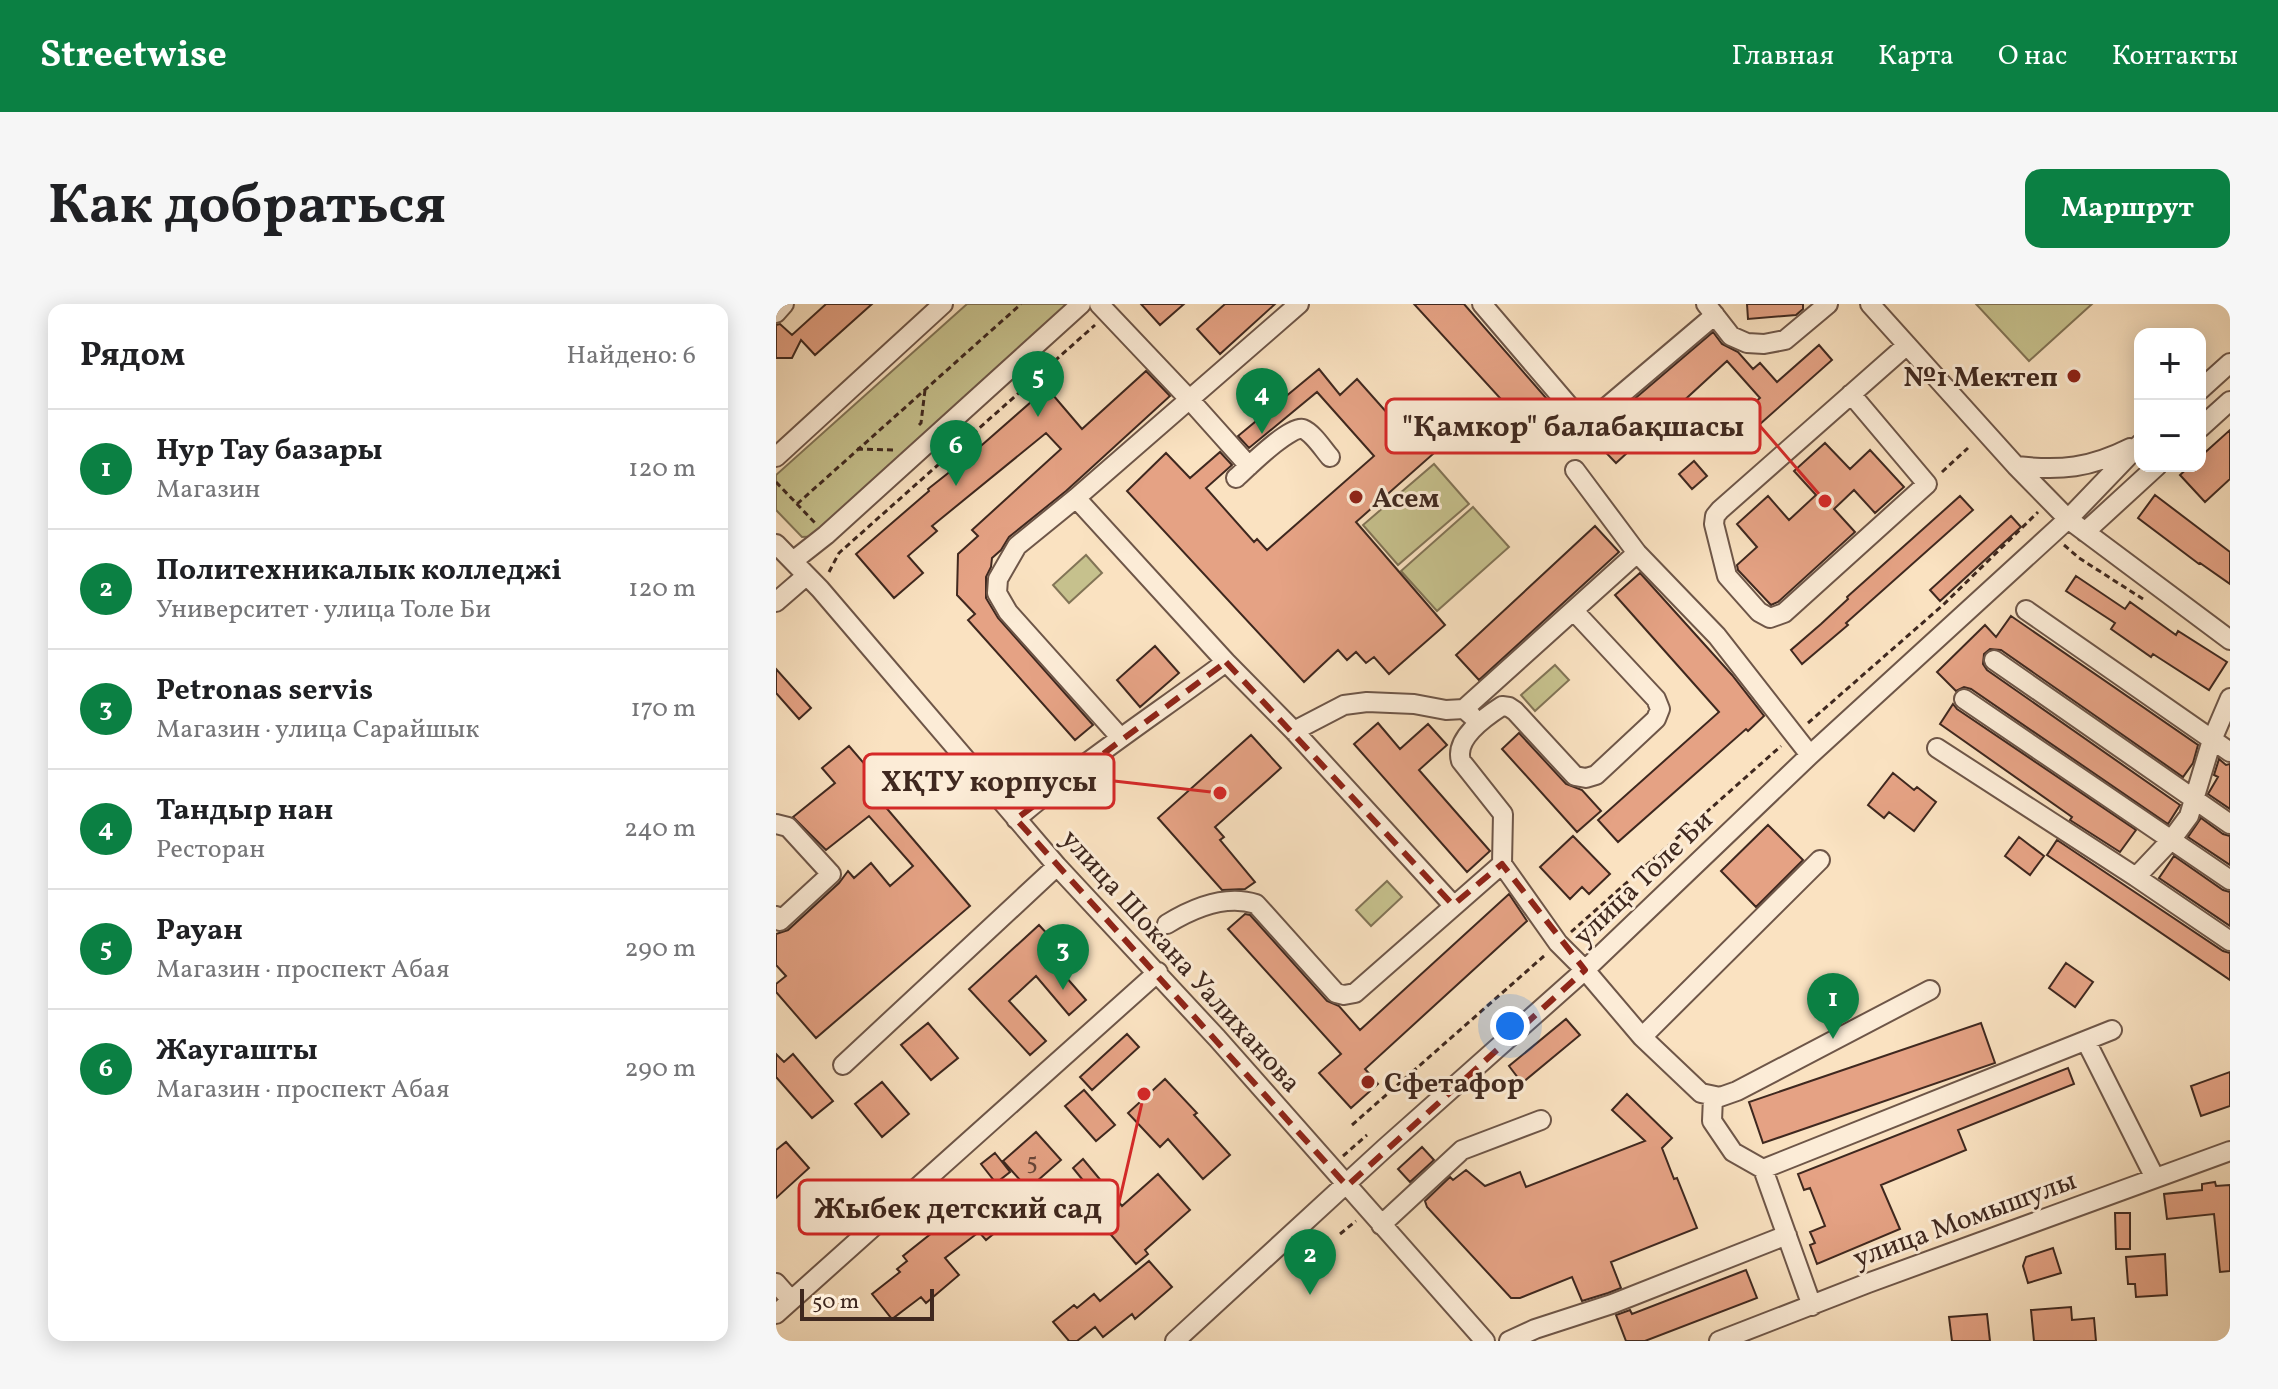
<!DOCTYPE html>
<html lang="ru">
<meta charset="utf-8">
<style>
:root{--surface:#fff;--page:#f6f6f6;--text:#202124;--muted:#757577;--line:#e0e0e0;--accent:#0b8043}
body{margin:0;font-family:Vollkorn,serif;background:var(--page);color:var(--text)}
.controls{position:absolute;right:24px;top:24px;display:grid;overflow:hidden;border-radius:16px;box-shadow:0 4px 20px #0003}
.controls button{width:72px;height:72px;display:grid;place-items:center;padding:0;border:0;border-bottom:2px solid var(--line);background:var(--surface);color:var(--text);font:40px sans-serif}
.scale{position:absolute;left:24px;bottom:20px;width:134px;box-sizing:border-box;padding-left:8px;border:4px solid #3f281f;border-top:0;font-size:22px;line-height:28px;white-space:nowrap;color:#3f281f;-webkit-text-stroke:6px #fcecd7;paint-order:stroke}
.you{position:absolute;left:734px;top:722px;width:28px;height:28px;margin:-20px;border:6px solid #fff;border-radius:50%;background:#1a73e8;box-shadow:0 0 0 12px #1a73e833}
.badge{display:grid;place-items:center;width:52px;height:52px;border-radius:50%;background:var(--accent);color:#fff;font-size:26px;font-weight:700}
.pin{position:absolute;translate:-50% -66px;filter:drop-shadow(0 2px 4px #0008)}
.pin::after{content:'';position:absolute;top:42px;width:28px;height:24px;background:inherit;clip-path:polygon(0 0,100% 0,50% 100%)}
.list{margin:0;padding:0;list-style:none}
h2{display:flex;justify-content:space-between;align-items:center;height:104px;margin:0;padding:0 32px;font-size:34px}
h2 small{font-size:26px;font-weight:400;color:var(--muted)}
.list li{display:grid;grid-template-columns:52px 1fr auto;gap:24px;align-items:center;box-sizing:border-box;height:120px;padding:0 32px;border-top:2px solid var(--line)}
.list b{display:block;font-size:30px;white-space:nowrap}
.list p{margin:0;font-size:26px;white-space:nowrap;color:var(--muted)}
.list em{font-size:26px;font-style:normal;color:var(--muted)}
.map{position:relative;flex:none;width:1454px;height:1037px;overflow:hidden;border-radius:16px}
header{display:flex;align-items:center;gap:48px;box-sizing:border-box;height:112px;padding:0 40px;background:var(--accent);color:#fff}
header strong{font-size:38px}
nav{display:flex;gap:44px;margin-inline-start:auto;font-size:28px}
.intro{display:flex;align-items:center;justify-content:space-between;box-sizing:border-box;height:192px;padding:0 48px}
h1{margin:0;font-size:56px}
.button{padding:20px 36px;border-radius:16px;background:var(--accent);color:#fff;font-size:28px;font-weight:700}
main{display:flex;gap:48px;padding:0 48px}
aside{flex:1;background:var(--surface);border-radius:16px;box-shadow:0 4px 20px #0003}
.map>svg:first-child{display:block}
.green{fill:#c6c18d;stroke:#827456;stroke-width:2}
.building{fill:#e5a284;stroke:#3f281f;stroke-width:2}
.lines{fill:none;stroke-linecap:round;stroke-linejoin:round}
.minor-casing{stroke:#6e5648;stroke-width:22}
.path{stroke:#3f281f;stroke-width:3;stroke-dasharray:6 4;stroke-linecap:butt}
.minor{stroke:#fcecd7;stroke-width:18}
.marked{fill:none;stroke:#8f2418;stroke-width:6;stroke-dasharray:16 10;stroke-linejoin:round}
.poi-dot{fill:#8f2418;stroke:#fcecd7;stroke-width:3}
.labels{text-anchor:middle;stroke-width:6;stroke-linejoin:round;paint-order:stroke}
.number-label{font-size:24px;fill:#684638}
.poi-label{font-size:28px;font-weight:bold;fill:#3f281f;stroke:#fcecd7;text-anchor:start}
.street-label{font-size:28px;fill:#3f281f;stroke:#fcecd7}
.leader{fill:none;stroke:#d62828;stroke-width:3}
.callout-dot{fill:#d62828;stroke:#fcecd7;stroke-width:3}
.callout{fill:#fcecd7;stroke:#d62828;stroke-width:3}
.callout-label{font-size:30px;text-anchor:middle;font-weight:bold;fill:#3f281f}
</style>
<header>
<strong>Streetwise</strong>
<nav><a>Главная</a><a>Карта</a><a>О нас</a><a>Контакты</a></nav>
</header>
<div class="intro"><h1>Как добраться</h1><a class="button">Маршрут</a></div>
<main>
<aside>
<h2>Рядом<small>Найдено: 6</small></h2>
<ul class="list">
<li><span class="badge">1</span><div><b>Нур Тау базары</b><p>Магазин</p></div><em>120 m</em></li>
<li><span class="badge">2</span><div><b>Политехникалык колледжі</b><p>Университет · улица Толе Би</p></div><em>120 m</em></li>
<li><span class="badge">3</span><div><b>Petronas servis</b><p>Магазин · улица Сарайшык</p></div><em>170 m</em></li>
<li><span class="badge">4</span><div><b>Тандыр нан</b><p>Ресторан</p></div><em>240 m</em></li>
<li><span class="badge">5</span><div><b>Рауан</b><p>Магазин · проспект Абая</p></div><em>290 m</em></li>
<li><span class="badge">6</span><div><b>Жаугашты</b><p>Магазин · проспект Абая</p></div><em>290 m</em></li>
</ul>
</aside>
<div class="map">
<svg width="1454" height="1037" viewBox="0 0 1454 1037">
<rect width="100%" height="100%" fill="#fae2c1"/>
<filter id="stains"><feTurbulence type="fractalNoise" baseFrequency=".0025" numOctaves="4"/><feColorMatrix values="0 0 0 0 .2 0 0 0 0 .09 0 0 0 0 .02 0 0 0 .5 -.17"/></filter>
<radialGradient id="worn" r=".72"><stop offset=".6" stop-color="#630" stop-opacity="0"/><stop offset="1" stop-color="#630" stop-opacity=".3"/></radialGradient>
<!-- green -->
<path class="green" d="M 191,0 L 302,0 L 46,232 L 26,233 L 0,206 L 0,171 Z
M 1200,0 L 1316,0 L 1253,57 Z
M 658,160 L 693,200 L 622,261 L 587,221 Z
M 697,203 L 733,243 L 661,307 L 625,267 Z
M 310,251 L 326,269 L 293,299 L 277,281 Z
M 779,361 L 793,376 L 759,407 L 745,391 Z
M 611,577 L 626,593 L 595,622 L 580,606 Z"/>
<!-- building -->
<path class="building" d="M 50,0 L 96,0 L 39,51 L 25,36 L 16,54 L 0,54 L 0,21 L 4,20 L 16,31 Z
M 365,0 L 408,0 L 384,21 Z
M 449,0 L 499,0 L 444,50 L 421,25 Z
M 638,0 L 688,0 L 791,118 L 766,140 Z
M 971,0 L 1027,0 L 1027,5 L 1020,11 L 972,15 Z
M 937,28 L 946,40 L 962,48 L 977,65 L 984,59 L 1001,78 L 1043,41 L 1056,56 L 984,120 L 971,105 L 984,94 L 951,57 L 840,159 L 813,131 L 828,121 Z
M 543,65 L 564,91 L 581,75 L 629,129 L 652,109 L 674,135 L 580,218 L 669,321 L 613,370 L 598,353 L 590,359 L 580,348 L 571,356 L 562,346 L 528,378 L 351,187 L 390,149 L 414,174 L 444,148 L 456,161 L 430,184 L 478,238 L 481,235 L 491,246 L 598,152 L 541,88 L 473,144 L 462,132 Z
M 370,67 L 394,92 L 290,187 L 233,233 L 225,246 L 216,254 L 215,263 L 210,273 L 210,294 L 222,314 L 317,421 L 299,436 L 192,316 L 199,310 L 181,291 L 182,250 L 202,232 L 196,226 L 285,145 L 270,129 L 156,222 L 161,227 L 132,252 L 147,269 L 118,294 L 80,250 L 153,187 L 152,185 L 190,155 L 271,84 L 306,125 Z
M 1454,126 L 1454,175 L 1429,198 L 1404,171 L 1414,162 L 1424,162 L 1424,153 Z
M 1049,139 L 1074,165 L 1094,146 L 1128,183 L 1099,209 L 1078,186 L 1058,205 L 1079,228 L 1002,298 L 995,301 L 962,266 L 961,261 L 981,243 L 961,220 L 992,192 L 1013,216 L 1040,191 L 1018,167 Z
M 918,157 L 931,172 L 916,185 L 903,170 Z
M 1379,191 L 1454,248 L 1454,280 L 1424,259 L 1423,260 L 1362,214 Z
M 1184,192 L 1197,206 L 1070,319 L 1072,321 L 1026,360 L 1015,346 L 1045,320 L 1072,295 L 1071,293 Z
M 1235,212 L 1245,223 L 1164,297 L 1154,286 Z
M 819,222 L 843,248 L 703,376 L 680,351 Z
M 864,269 L 956,371 L 988,412 L 972,427 L 970,425 L 842,538 L 822,516 L 943,408 L 839,291 Z
M 1300,272 L 1349,305 L 1354,298 L 1400,331 L 1402,327 L 1451,358 L 1433,386 L 1377,350 L 1375,353 L 1335,325 L 1339,319 L 1290,287 Z
M 1235,312 L 1422,441 L 1417,459 L 1407,473 L 1225,346 L 1214,345 L 1208,350 L 1207,360 L 1211,366 L 1404,501 L 1392,520 L 1195,385 L 1188,383 L 1180,387 L 1161,368 L 1209,321 L 1220,333 Z
M 379,342 L 403,369 L 364,403 L 341,376 Z
M 0,365 L 35,404 L 23,415 L 0,389 Z
M 1177,400 L 1181,405 L 1360,526 L 1344,548 L 1294,516 L 1296,513 L 1164,420 Z
M 602,419 L 624,445 L 652,420 L 671,441 L 643,466 L 714,547 L 691,568 L 578,440 Z
M 743,429 L 790,480 L 806,486 L 825,507 L 801,528 L 726,445 Z
M 475,431 L 505,464 L 439,523 L 448,533 L 444,536 L 479,578 L 469,585 L 446,586 L 382,514 Z
M 73,442 L 116,492 L 107,500 L 194,602 L 40,734 L 0,688 L 0,680 L 10,672 L 0,661 L 0,630 L 12,626 L 63,579 L 72,567 L 78,574 L 95,559 L 114,582 L 137,562 L 93,512 L 50,546 L 17,513 L 59,479 L 46,464 Z
M 1443,455 L 1450,461 L 1454,460 L 1454,505 L 1432,490 L 1442,473 L 1438,471 Z
M 1117,469 L 1138,486 L 1141,483 L 1160,498 L 1138,527 L 1113,508 L 1108,514 L 1092,501 Z
M 1425,514 L 1447,530 L 1454,532 L 1454,561 L 1412,533 Z
M 992,521 L 1027,556 L 980,603 L 945,567 Z
M 797,532 L 834,570 L 813,590 L 806,583 L 794,595 L 764,563 Z
M 1243,533 L 1268,552 L 1254,571 L 1229,552 Z
M 1281,536 L 1447,647 L 1454,649 L 1454,676 L 1271,551 Z
M 1398,552 L 1447,586 L 1454,588 L 1454,622 L 1383,574 Z
M 733,590 L 751,617 L 589,765 L 602,780 L 575,804 L 543,769 L 565,750 L 452,625 L 469,610 L 474,611 L 551,697 L 563,702 L 584,726 Z
M 263,621 L 287,647 L 276,657 L 310,696 L 293,711 L 260,672 L 233,697 L 270,737 L 254,751 L 193,685 Z
M 1290,659 L 1317,678 L 1299,703 L 1273,684 Z
M 790,715 L 804,731 L 746,779 L 733,762 Z
M 152,719 L 182,754 L 155,776 L 125,741 Z
M 1205,719 L 1219,759 L 987,839 L 973,798 Z
M 351,730 L 363,743 L 316,786 L 304,773 Z
M 0,750 L 8,758 L 17,750 L 57,797 L 36,814 L 0,773 Z
M 1292,764 L 1298,780 L 1182,826 L 1190,846 L 1105,881 L 1124,925 L 1041,960 L 1034,941 L 1039,939 L 1034,928 L 1049,922 L 1034,884 L 1028,886 L 1022,870 Z
M 1454,768 L 1454,802 L 1425,812 L 1415,782 Z
M 389,775 L 421,809 L 418,811 L 454,851 L 427,875 L 392,835 L 384,843 L 352,809 Z
M 106,778 L 133,810 L 106,833 L 79,800 Z
M 308,786 L 339,821 L 320,837 L 289,802 Z
M 851,790 L 896,834 L 886,844 L 898,875 L 901,874 L 921,924 L 835,958 L 845,984 L 832,989 L 806,997 L 796,973 L 744,994 L 735,994 L 651,903 L 649,897 L 674,873 L 677,876 L 690,866 L 709,882 L 744,868 L 750,883 L 869,837 L 836,806 Z
M 260,828 L 285,856 L 252,885 L 227,857 Z
M 10,838 L 33,864 L 0,894 L 0,846 Z
M 646,843 L 658,856 L 634,878 L 622,865 Z
M 219,849 L 234,868 L 220,879 L 205,860 Z
M 307,855 L 346,902 L 382,870 L 414,906 L 369,946 L 372,950 L 360,960 L 318,911 L 328,902 L 297,864 Z
M 1439,878 L 1440,882 L 1454,881 L 1454,967 L 1444,968 L 1438,910 L 1391,915 L 1388,890 L 1426,886 L 1426,880 Z
M 210,880 L 238,913 L 210,936 L 203,928 L 169,954 L 183,971 L 150,999 L 145,993 L 116,1015 L 96,990 L 124,968 L 121,965 L 131,957 L 127,952 L 157,928 L 146,914 L 169,896 L 178,906 Z
M 1339,909 L 1354,909 L 1354,945 L 1340,945 Z
M 1277,944 L 1285,969 L 1252,979 L 1247,962 L 1250,953 Z
M 1389,950 L 1391,991 L 1360,993 L 1359,980 L 1352,980 L 1350,953 Z
M 373,957 L 396,983 L 359,1015 L 356,1010 L 327,1033 L 319,1023 L 301,1037 L 293,1037 L 277,1018 L 298,1001 L 301,1004 L 318,990 L 324,997 Z
M 970,966 L 981,994 L 869,1037 L 850,1037 L 840,1011 L 854,1006 L 856,1010 Z
M 1295,1003 L 1296,1016 L 1318,1014 L 1320,1037 L 1258,1037 L 1255,1006 Z
M 1211,1010 L 1214,1037 L 1176,1037 L 1173,1013 Z"/>
<g class="lines">
<defs>
<path id="minor" d="M 323,0 L 414,96 L 473,162
M 706,0 L 800,110 L 810,114 L 820,112 L 939,11
M 930,0 L 955,32 L 971,39 L 988,40 L 1009,36 L 1052,0
M 1094,0 L 1240,162 L 1292,215 L 1454,336
M 0,9 L 8,0
M 1424,86 L 1454,59
M 1075,90 L 1151,180 L 1008,309 L 994,314 L 983,308 L 951,272 L 938,220 L 939,212 L 944,206 L 1131,41
M 1424,124 L 1454,97
M 0,153 L 167,0
M 1240,162 C 1285,167 1314,164 1354,144
M 799,166 L 861,249 L 941,332 L 1034,451
M 460,174 C 470,165 514,121 527,125 C 537,129 547,145 554,153
M 300,194 L 450,358 L 518,427 L 677,601
M 1309,228 L 1381,162
M 0,240 L 44,285 L 281,562 L 441,734 L 709,1037
M 17,257 L 50,231 L 305,0
M 0,298 L 30,272
M 1250,306 L 1454,448
M 798,307 L 880,395 L 884,405 L 880,415 L 820,471 L 810,474 L 799,472 L 739,407 L 733,403 L 726,402 C 709,413 678,435 685,457 L 727,510 L 726,560 L 782,639 L 809,666 L 866,733 L 925,789 L 944,793 L 961,787 L 1154,686
M 1218,356 L 1454,520
M 1188,395 L 1454,576
M 688,405 L 861,249
M 518,427 L 568,401 L 591,398 L 638,400 L 670,406 L 688,405 L 696,412
M 344,433 L 232,308 L 221,289 L 222,275 L 241,242 L 300,194 L 523,0
M 1161,444 L 1360,573 L 1454,637
M 240,515 C 307,458 380,410 450,358
M 0,520 L 12,523 L 55,570 L 4,617 L 0,612
M 1360,573 L 1396,535 L 1413,512 L 1436,436 L 1454,394
M 391,620 C 417,604 449,590 480,600 L 560,689 L 568,691 L 579,689 L 726,560
M 866,733 L 1044,556
M 1310,737 L 1379,874
M 67,761 L 281,562
M 937,793 L 936,817 L 957,848 L 987,865 L 1336,726
M 987,865 L 1036,1002
M 605,921 L 686,846 L 765,816
M 0,979 L 15,996
M 0,1010 L 382,668
M 399,1037 L 609,844 L 809,666 L 1034,451 L 1292,215 L 1364,140
M 733,1037 L 759,1025 L 836,1000 L 1011,931
M 943,1037 L 1092,979 L 1454,847"/>
</defs>
<!-- minor casing -->
<use href="#minor" class="minor-casing"/>
<!-- path -->
<path class="path" d="M 143,121 L 145,119 L 149,86
M 81,145 L 117,146
M 792,149 L 794,134 L 798,130
M 1166,168 L 1192,144
M 0,178 L 39,219
M 21,200 L 245,0
M 1288,241 L 1303,254 L 1367,295
M 53,268 L 63,249 L 319,21
M 1032,419 L 1167,301 L 1262,208
M 795,628 L 1005,442
M 576,821 L 768,652
M 567,852 L 591,831
M 564,930 L 580,917"/>
<!-- minor -->
<use href="#minor" class="minor"/>
</g>
<!-- marked area -->
<path class="marked" d="M 450,358 L 677,601 L 726,560 L 809,666 L 571,882 L 240,515 Z"/>
<!-- markers -->
<g class="poi-dot">
<circle cx="1298" cy="72" r="8"/>
<circle cx="580" cy="193" r="8"/>
<circle cx="592" cy="778" r="8"/>
</g>
<g class="labels">
<!-- number labels -->
<g class="number-label">
<text x="256" y="865">5</text>
</g>
<!-- poi labels -->
<g class="poi-label">
<text x="1282" y="82" text-anchor="end">№1 Мектеп</text>
<text x="596" y="203">Асем</text>
<text x="608" y="788">Сфетафор</text>
</g>
<!-- street labels -->
<g class="street-label">
<text transform="translate(866 573) rotate(-44)" y="10">улица Толе Би</text>
<text transform="translate(406 656) rotate(48)" y="10">улица Шокана Уалиханова</text>
<text transform="translate(1188 914) rotate(-20)" y="10">улица Момышулы</text>
</g>
</g>
<!-- callouts -->
<path class="leader" d="M1049 197L984 122M444 489L338 477M368 790L342 903"/>
<g class="callout-dot">
<circle cx="1049" cy="197" r="8"/>
<circle cx="444" cy="489" r="8"/>
<circle cx="368" cy="790" r="8"/>
</g>
<g class="callout">
<rect x="610" y="95" width="374" height="54" rx="8"/>
<rect x="88" y="450" width="250" height="54" rx="8"/>
<rect x="23" y="876" width="319" height="54" rx="8"/>
</g>
<g class="callout-label">
<text x="797" y="132">"Қамкор" балабақшасы</text>
<text x="213" y="487">ХҚТУ корпусы</text>
<text x="182" y="914">Жыбек детский сад</text>
</g>
<rect width="100%" height="100%" filter="url(#stains)"/>
<rect width="100%" height="100%" fill="url(#worn)"/>
</svg>
<div class="controls">
<button>+</button>
<button>−</button>
</div>
<div class="scale">50 m</div>
<div class="you"></div>
<div class="pin badge" style="left:1057px;top:735px">1</div>
<div class="pin badge" style="left:534px;top:991px">2</div>
<div class="pin badge" style="left:287px;top:686px">3</div>
<div class="pin badge" style="left:486px;top:130px">4</div>
<div class="pin badge" style="left:262px;top:113px">5</div>
<div class="pin badge" style="left:180px;top:182px">6</div>
</div>
</main>
